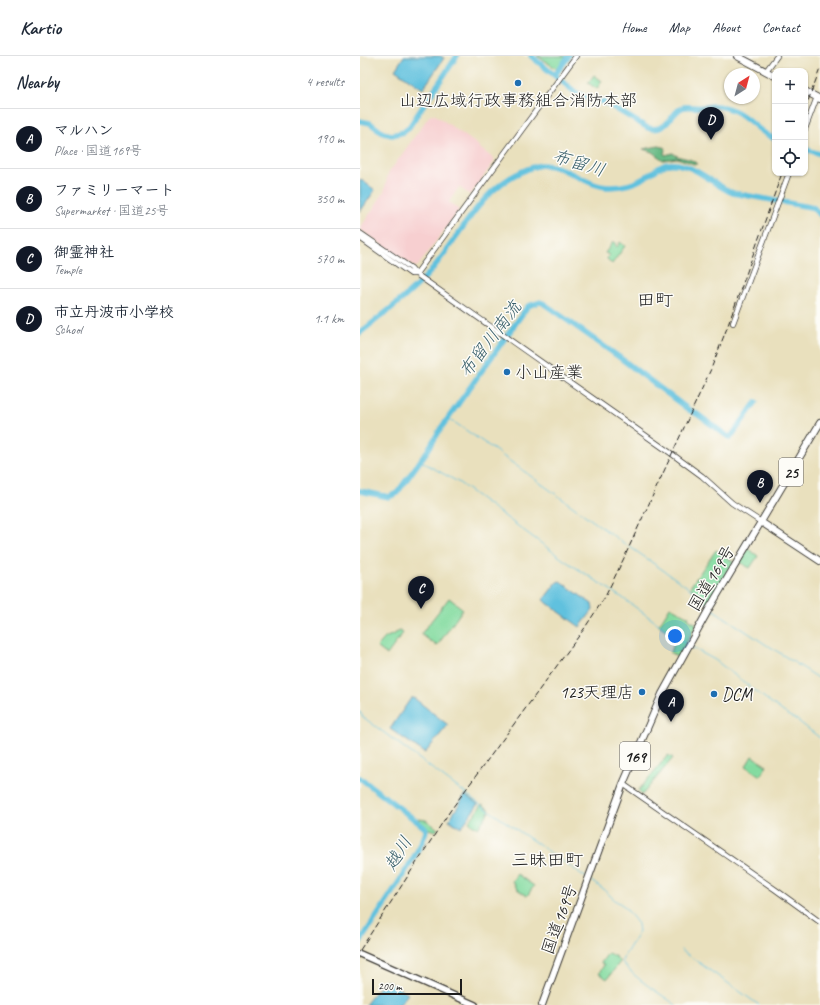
<!DOCTYPE html>
<meta charset="utf-8">
<style>
:root{--surface:#fff;--page:#f6f6f7;--text:#1f2937;--muted:#747a83;--line:#e0e1e3;--accent:#111827}
body{margin:0;font-family:Caveat,"Klee One",sans-serif;background:var(--page);color:var(--text)}
.controls{position:absolute;right:12px;top:12px;display:grid;overflow:hidden;border-radius:8px;box-shadow:0 1px 3px #0004}
.controls button{width:36px;height:36px;display:grid;place-items:center;padding:0;border:0;border-bottom:1px solid var(--line);background:var(--surface);color:var(--text);font:20px sans-serif}
.compass{position:absolute;left:364px;top:12px;width:36px;height:36px;border-radius:50%;background:var(--surface);box-shadow:0 1px 3px #0004;rotate:36deg}
.scale{position:absolute;left:12px;bottom:10px;width:90px;box-sizing:border-box;padding-left:4px;border:2px solid #1c1c1c;border-top:0;font-size:11px;line-height:14px;white-space:nowrap;color:#1c1c1c;-webkit-text-stroke:3px #fdfcf7;paint-order:stroke}
.you{position:absolute;left:315px;top:580px;width:14px;height:14px;margin:-10px;border:3px solid #fff;border-radius:50%;background:#1a73e8;box-shadow:0 0 0 6px #1a73e833}
.badge{display:grid;place-items:center;width:26px;height:26px;border-radius:50%;background:var(--accent);color:#fff;font-size:13px;font-weight:700}
.pin{position:absolute;translate:-50% -33px;filter:drop-shadow(0 1px 2px #0008)}
.pin::after{content:'';position:absolute;top:21px;width:14px;height:12px;background:inherit;clip-path:polygon(0 0,100% 0,50% 100%)}
.list{margin:0;padding:0;list-style:none}
h2{display:flex;justify-content:space-between;align-items:center;height:52px;margin:0;padding:0 16px;font-size:17px}
h2 small{font-size:13px;font-weight:400;color:var(--muted)}
.list li{display:grid;grid-template-columns:26px 1fr auto;gap:12px;align-items:center;box-sizing:border-box;height:60px;padding:0 16px;border-top:1px solid var(--line)}
.list b{display:block;font-size:15px;white-space:nowrap}
.list p{margin:0;font-size:13px;white-space:nowrap;color:var(--muted)}
.list em{font-size:13px;font-style:normal;color:var(--muted)}
.icon{flex:none;width:22px;height:22px;fill:none;stroke:currentColor;stroke-width:2;stroke-linecap:round;stroke-linejoin:round}
.map{position:relative;flex:none;width:460px;height:949px;overflow:hidden}
header{display:flex;align-items:center;gap:24px;box-sizing:border-box;height:56px;padding:0 20px;background:var(--surface);border-bottom:1px solid var(--line)}
header strong{font-size:19px}
nav{display:flex;gap:22px;margin-inline-start:auto;font-size:14px}
main{display:flex}
aside{flex:1;background:var(--surface)}
.map>svg:first-child{display:block}
.built{fill:#f7cfd0}
.green{fill:#84dba0;stroke:#507c5e}
.forest{fill:#6bbb86;stroke:#446c51}
.water{fill:#60c1de;stroke:#3e6e7d}
.lines{fill:none;stroke-linecap:round;stroke-linejoin:round}
.stream{stroke:#60c1de;stroke-width:1}
.river{stroke:#60c1de;stroke-width:5.5}
.tertiary-casing{stroke:#3b3934;stroke-width:6}
.primary-casing{stroke:#3b3934;stroke-width:8}
.trunk-casing{stroke:#3b3934;stroke-width:8}
.tertiary{stroke:#fff;stroke-width:4.5}
.primary{stroke:#fff;stroke-width:5.5}
.trunk{stroke:#fff;stroke-width:6}
.rail{stroke:#1c1c1c;stroke-width:1;stroke-dasharray:6 3;stroke-linecap:butt}
.poi-dot{fill:#1f6fb2;stroke:#fdfcf7;stroke-width:1.5}
.labels{text-anchor:middle;stroke-width:3;stroke-linejoin:round;paint-order:stroke}
.shield{fill:#fdfcf7;stroke:#605f5e;stroke-width:1}
.shield-label{font-size:16px;font-weight:bold;fill:#1c1c1c}
.poi-label{font-size:17px;fill:#1c1c1c;stroke:#fdfcf7;text-anchor:start}
.street-label{font-size:17px;fill:#1c1c1c;stroke:#fdfcf7}
.water-label{font-size:18px;font-style:italic;fill:#375e6a;stroke:#fdfcf7}
.neighbourhood-label{font-size:18px;fill:#1c1c1c;stroke:#fdfcf7}
</style>
<header>
<strong>Kartio</strong>
<nav><a>Home</a><a>Map</a><a>About</a><a>Contact</a></nav>
</header>
<main>
<aside>
<h2>Nearby<small>4 results</small></h2>
<ul class="list">
<li><span class="badge">A</span><div><b>マルハン</b><p>Place · 国道169号</p></div><em>190 m</em></li>
<li><span class="badge">B</span><div><b>ファミリーマート</b><p>Supermarket · 国道25号</p></div><em>350 m</em></li>
<li><span class="badge">C</span><div><b>御霊神社</b><p>Temple</p></div><em>570 m</em></li>
<li><span class="badge">D</span><div><b>市立丹波市小学校</b><p>School</p></div><em>1.1 km</em></li>
</ul>
</aside>
<div class="map">
<svg width="460" height="949" viewBox="0 0 460 949">
<rect width="100%" height="100%" fill="#fdfcf7"/>
<filter id="ink" filterUnits="userSpaceOnUse"><feTurbulence type="fractalNoise" baseFrequency=".025" numOctaves="2"/><feDisplacementMap in="SourceGraphic" scale="8" xChannelSelector="R" yChannelSelector="G"/><feConvolveMatrix kernelMatrix="1 2 1 2 8 2 1 2 1" color-interpolation-filters="sRGB"/></filter>
<filter id="wash" filterUnits="userSpaceOnUse"><feTurbulence type="fractalNoise" baseFrequency=".012" numOctaves="4" result="noise"/><feDisplacementMap in="SourceGraphic" scale="16" xChannelSelector="R" yChannelSelector="G"/><feGaussianBlur stdDeviation="0.9" result="paint"/><feColorMatrix in="noise" values="0 0 0 0 0 0 0 0 0 0 0 0 0 0 0 0 0 1.4 0 .05"/><feComposite in="paint" operator="in"/></filter>
<g filter="url(#wash)">
<rect width="100%" height="100%" fill="#e9e0bd"/>
<!-- built -->
<path class="built" d="M 74,58 L 118,89 L 120,92 L 134,103 L 134,106 L 110,139 L 99,131 L 89,146 L 99,154 L 58,210 L 55,211 L 2,175 L 1,171 L 24,136 L 28,118 L 69,60 Z"/>
<!-- green -->
<path class="green" d="M 177,0 L 207,0 L 197,13 Z
M 234,19 L 242,25 L 237,33 L 228,27 Z
M 253,186 L 256,187 L 255,189 L 257,191 L 260,186 L 265,190 L 252,208 L 247,203 L 249,199 L 245,197 Z
M 387,492 L 398,500 L 390,512 L 379,506 Z
M 356,494 L 375,507 L 349,549 L 330,531 Z
M 89,542 L 103,553 L 77,590 L 61,578 Z
M 310,551 L 329,561 L 328,563 L 337,568 L 318,602 L 310,596 L 317,583 L 299,569 Z
M 40,575 L 43,577 L 27,599 L 17,591 L 25,582 Z
M 308,699 L 313,702 L 282,739 L 278,735 Z
M 392,700 L 407,710 L 400,720 L 386,710 Z
M 122,748 L 130,754 L 118,772 L 109,766 Z
M 59,763 L 66,764 L 78,773 L 76,775 L 65,772 L 57,765 Z
M 157,818 L 174,830 L 167,840 L 157,833 L 152,825 Z
M 248,897 L 256,901 L 260,906 L 247,923 L 239,917 L 244,909 L 241,907 Z"/>
<!-- forest -->
<path class="forest" d="M 299,90 L 306,92 L 304,97 L 305,99 L 313,97 C 320,104 330,100 337,108 L 334,108 L 317,102 L 303,104 L 292,96 L 283,93 Z"/>
<!-- water -->
<path class="water" d="M 44,0 L 80,0 L 84,2 L 63,33 L 35,14 Z
M 0,123 L 15,134 L 0,156 Z
M 200,525 L 232,548 L 233,554 L 220,571 L 183,544 L 197,526 Z
M 51,642 L 54,642 L 88,669 L 65,697 L 30,673 Z
M 105,739 L 118,748 L 101,772 L 89,764 Z
M 24,925 L 28,925 L 48,938 L 39,949 L 5,949 Z"/>
<g class="lines">
<!-- stream -->
<path class="stream" d="M 88,362 L 129,390 L 269,491
M 60,405 L 65,407
M 66,408 L 98,426 L 204,504 L 249,533
M 270,491 L 286,502
M 287,503 L 329,532 L 348,549
M 249,533 L 259,540
M 260,540 L 326,588
M 352,553 L 408,590
M 409,590 L 460,623
M 331,591 L 355,604 L 385,627
M 386,628 L 429,660 L 437,664 L 460,682
M 0,656 L 3,661 L 121,749 L 227,822
M 231,825 L 244,834 L 256,845 L 264,850 L 278,868 L 279,876 L 263,902 L 262,906 C 276,924 298,936 316,949
M 321,894 L 399,949"/>
<!-- river -->
<path class="river" d="M 171,0 L 215,36 L 229,43 L 244,46 L 288,72 C 310,77 310,55 324,51 C 329,50 336,52 342,51 C 347,51 352,49 357,50 C 386,53 393,74 415,83
M 195,19 L 209,0
M 0,65 L 10,67 L 23,77 L 32,79 L 44,76 L 49,71 L 97,0
M 445,93 L 460,98
M 0,277 C 23,258 49,240 69,217 C 99,183 118,135 161,116 C 168,113 174,110 181,109 C 205,108 226,131 250,131 C 262,131 274,128 284,122 C 301,111 304,104 325,110 C 343,116 356,130 373,137 L 450,151 L 454,152 L 460,159
M 0,435 L 29,441 L 37,437 L 68,394 L 81,372 L 168,250 L 180,246 L 183,247 L 259,301 L 329,354 L 337,358 L 370,382 L 396,346
M 0,722 L 59,767 L 66,773 C 68,785 10,870 0,886"/>
</g>
</g>
<g filter="url(#ink)">
<g class="lines">
<defs>
<path id="tertiary" d="M 406,15 L 417,0
M 445,73 L 457,41
M 0,177 L 51,212 L 56,218 L 312,398 L 342,420 L 372,447 L 401,466
M 0,182 L 51,218 L 56,218
M 56,218 L 216,0
M 373,267 L 429,117
M 263,728 L 416,834 L 460,866"/>
<path id="primary" d="M 0,898 L 115,949"/>
<path id="trunk" d="M 377,0 L 415,20
M 445,35 L 460,43
M 401,466 L 460,505
M 182,949 L 263,728 L 302,638 L 349,553 L 460,367"/>
</defs>
<!-- tertiary casing -->
<use href="#tertiary" class="tertiary-casing"/>
<!-- primary casing -->
<use href="#primary" class="primary-casing"/>
<!-- trunk casing -->
<use href="#trunk" class="trunk-casing"/>
<!-- tertiary -->
<use href="#tertiary" class="tertiary"/>
<!-- primary -->
<use href="#primary" class="primary"/>
<!-- trunk -->
<use href="#trunk" class="trunk"/>
<!-- rail -->
<path class="rail" d="M 445,53 L 460,13
M 0,894 L 90,755 L 224,573 L 245,541 L 264,502 L 351,313 L 367,272 L 422,117"/>
</g>
</g>
<!-- markers -->
<g class="poi-dot">
<circle cx="158" cy="27" r="4"/>
<circle cx="147" cy="316" r="4"/>
<circle cx="282" cy="636" r="4"/>
<circle cx="354" cy="638" r="4"/>
</g>
<g class="labels">
<!-- shield labels -->
<g class="shield">
<rect x="419" y="402" width="24" height="28" rx="3"/>
<rect x="260" y="686" width="30" height="28" rx="3"/>
</g>
<g class="shield-label">
<text x="431" y="422">25</text>
<text x="275" y="706">169</text>
</g>
<!-- poi labels -->
<g class="poi-label">
<text x="158" y="50" text-anchor="middle">山辺広域行政事務組合消防本部</text>
<text x="155" y="322">小山産業</text>
<text x="274" y="642" text-anchor="end">123天理店</text>
<text x="362" y="644">DCM</text>
</g>
<!-- street labels -->
<g class="street-label">
<text transform="translate(351 522) rotate(-59)" y="6">国道169号</text>
<text transform="translate(199 863) rotate(-70)" y="6">国道169号</text>
</g>
<!-- water labels -->
<g class="water-label">
<text transform="translate(219 107) rotate(17)" y="6">布留川</text>
<text transform="translate(130 283) rotate(-53)" y="6">布留川南流</text>
<text transform="translate(38 797) rotate(-58)" y="6">越川</text>
</g>
<!-- neighbourhood labels -->
<g class="neighbourhood-label">
<text x="295" y="250">田町</text>
<text x="187" y="810">三昧田町</text>
</g>
</g>
</svg>
<div class="controls">
<button>+</button>
<button>−</button>
<button><svg class="icon" aria-label="locate" viewBox="0 0 24 24"><circle cx="12" cy="12" r="6"/><path d="M12 2v4M12 18v4M2 12h4M18 12h4"/></svg></button>
</div>
<svg class="compass" viewBox="-18 -18 36 36"><path d="M0-13l5 13h-10z" fill="#e53935"/><path d="M0 13l5-13h-10z" fill="#747a83"/></svg>
<div class="scale">200 m</div>
<div class="you"></div>
<div class="pin badge" style="left:311px;top:666px">A</div>
<div class="pin badge" style="left:400px;top:447px">B</div>
<div class="pin badge" style="left:61px;top:553px">C</div>
<div class="pin badge" style="left:351px;top:84px">D</div>
</div>
</main>
